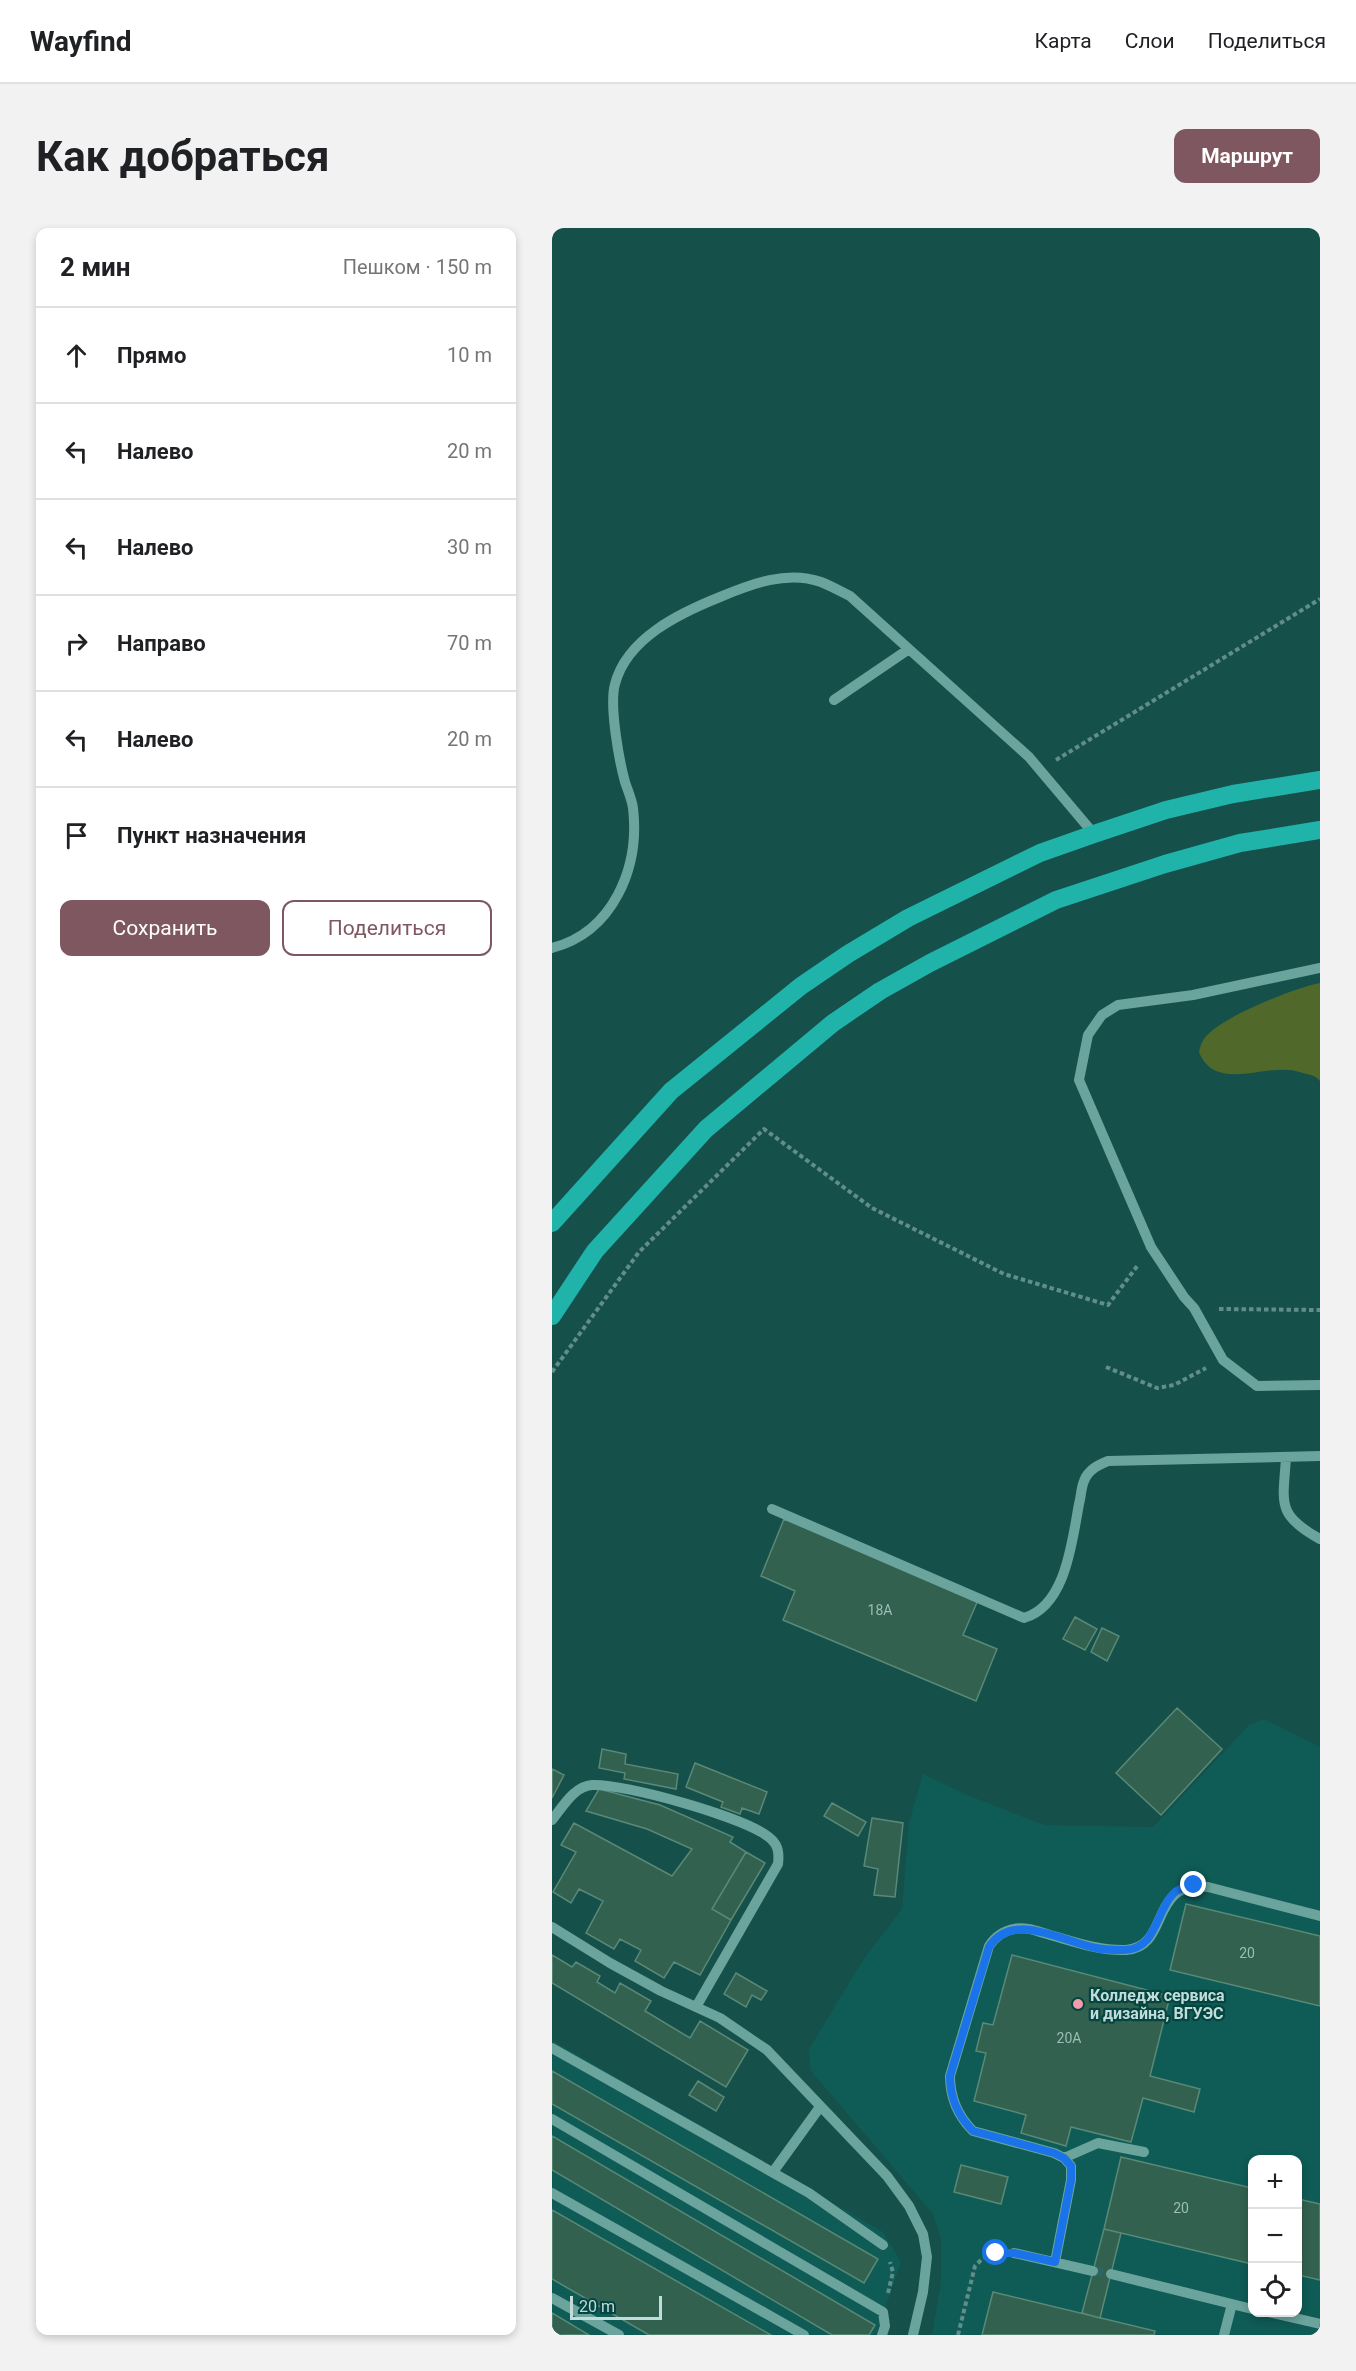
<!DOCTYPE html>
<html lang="ru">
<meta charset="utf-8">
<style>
:root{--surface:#fff;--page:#f2f2f2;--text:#202124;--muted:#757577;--line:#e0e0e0;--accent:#7f5761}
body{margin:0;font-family:Roboto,sans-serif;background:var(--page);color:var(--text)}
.controls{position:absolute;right:18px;bottom:18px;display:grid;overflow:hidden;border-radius:12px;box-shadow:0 3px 9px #0003}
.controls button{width:54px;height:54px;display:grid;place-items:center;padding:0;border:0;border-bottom:2px solid var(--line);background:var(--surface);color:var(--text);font:30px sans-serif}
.scale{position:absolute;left:18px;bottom:15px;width:92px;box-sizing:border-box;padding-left:6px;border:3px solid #c1dcd9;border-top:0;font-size:16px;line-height:21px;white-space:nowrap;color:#c1dcd9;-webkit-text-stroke:4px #044541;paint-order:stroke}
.stop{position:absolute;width:18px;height:18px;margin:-14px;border:4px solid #1a73e8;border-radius:50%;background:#fff}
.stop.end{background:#1a73e8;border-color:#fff;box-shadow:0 2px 6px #0008}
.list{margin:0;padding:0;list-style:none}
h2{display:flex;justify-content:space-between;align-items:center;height:78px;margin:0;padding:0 24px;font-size:26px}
h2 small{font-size:20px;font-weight:400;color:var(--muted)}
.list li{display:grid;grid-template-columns:39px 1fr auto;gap:18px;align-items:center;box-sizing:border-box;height:96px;padding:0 24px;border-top:2px solid var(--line)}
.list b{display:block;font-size:22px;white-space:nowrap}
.list em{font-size:20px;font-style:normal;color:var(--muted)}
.actions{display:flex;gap:12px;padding:18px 24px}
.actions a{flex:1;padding:14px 0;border:2px solid var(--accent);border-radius:12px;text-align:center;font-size:21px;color:var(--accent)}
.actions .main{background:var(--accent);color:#fff}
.icon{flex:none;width:33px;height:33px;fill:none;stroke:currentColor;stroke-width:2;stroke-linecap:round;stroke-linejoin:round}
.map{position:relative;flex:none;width:768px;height:2107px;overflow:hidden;border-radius:12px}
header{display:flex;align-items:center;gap:36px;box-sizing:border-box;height:84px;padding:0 30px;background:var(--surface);border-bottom:2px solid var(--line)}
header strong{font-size:28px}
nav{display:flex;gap:33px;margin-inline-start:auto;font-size:21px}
.intro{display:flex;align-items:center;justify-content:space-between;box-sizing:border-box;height:144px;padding:0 36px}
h1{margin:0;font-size:42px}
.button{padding:15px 27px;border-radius:12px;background:var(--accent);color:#fff;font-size:21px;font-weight:700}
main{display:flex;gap:36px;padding:0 36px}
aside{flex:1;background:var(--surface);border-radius:12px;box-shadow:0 3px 9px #0003}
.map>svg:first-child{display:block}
.built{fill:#0f5b56;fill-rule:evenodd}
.green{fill:#50692b}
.building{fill:#326150;stroke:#5a8977;stroke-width:1.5}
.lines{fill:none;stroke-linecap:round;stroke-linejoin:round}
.minor-tunnel{stroke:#2f6560;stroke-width:10;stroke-dasharray:10 5;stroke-linecap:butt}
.path{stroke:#618e8a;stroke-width:4;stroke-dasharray:4.5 3;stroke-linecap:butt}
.minor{stroke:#6ba39d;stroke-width:10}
.highway{stroke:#20b3a9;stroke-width:18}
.route{stroke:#1a73e8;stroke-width:8}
.poi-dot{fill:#f39aab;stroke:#044541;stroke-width:2}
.labels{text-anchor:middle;stroke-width:4.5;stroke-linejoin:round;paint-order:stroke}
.number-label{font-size:14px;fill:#9dbdb7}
.poi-label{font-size:16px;font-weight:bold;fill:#c1dcd9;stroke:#044541;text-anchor:start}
</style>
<header>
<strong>Wayfind</strong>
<nav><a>Карта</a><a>Слои</a><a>Поделиться</a></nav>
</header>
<div class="intro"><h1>Как добраться</h1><a class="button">Маршрут</a></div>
<main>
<aside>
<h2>2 мин<small>Пешком · 150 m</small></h2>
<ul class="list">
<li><svg class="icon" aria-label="ahead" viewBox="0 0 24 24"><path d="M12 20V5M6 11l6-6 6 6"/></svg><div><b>Прямо</b></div><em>10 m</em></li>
<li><svg class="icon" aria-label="left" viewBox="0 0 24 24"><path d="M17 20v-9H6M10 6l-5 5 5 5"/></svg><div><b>Налево</b></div><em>20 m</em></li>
<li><svg class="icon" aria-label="left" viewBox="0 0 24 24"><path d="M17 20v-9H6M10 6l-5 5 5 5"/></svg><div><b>Налево</b></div><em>30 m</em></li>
<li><svg class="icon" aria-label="right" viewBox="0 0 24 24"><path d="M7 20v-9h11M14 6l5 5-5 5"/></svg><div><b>Направо</b></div><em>70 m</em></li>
<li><svg class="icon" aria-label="left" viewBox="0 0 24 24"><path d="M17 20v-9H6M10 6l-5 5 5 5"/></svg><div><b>Налево</b></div><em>20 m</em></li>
<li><svg class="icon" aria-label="arrive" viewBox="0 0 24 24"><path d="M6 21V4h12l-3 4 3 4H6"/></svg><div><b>Пункт назначения</b></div></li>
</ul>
<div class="actions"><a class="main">Сохранить</a><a>Поделиться</a></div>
</aside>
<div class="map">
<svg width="768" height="2107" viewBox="0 0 768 2107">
<rect width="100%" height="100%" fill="#15504b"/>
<!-- built -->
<path class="built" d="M 712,1491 L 768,1519 L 768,2107 L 380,2107 L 389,2054 L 389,2011 L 381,1986 L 258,1842 L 257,1821 L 311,1732 L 350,1681 L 357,1594 L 371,1546 L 415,1567 L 492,1597 L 601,1599 L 697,1497 ZM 700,1932 L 746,1932 L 746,2084 L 700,2084 Z
M 0,1812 L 331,2004 L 349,2034 L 324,2107 L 0,2107 Z"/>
<!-- green -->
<path class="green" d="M 768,755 L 768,853 C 763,847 758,847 751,845 C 747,844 742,842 737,842 C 707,839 662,862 647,824 C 648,820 649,815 652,811 C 666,790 742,760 768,755 Z"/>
<!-- building -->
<path class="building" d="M 232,1291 L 426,1372 L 411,1407 L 445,1421 L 424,1473 L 231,1392 L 243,1363 L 209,1348 Z
M 523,1389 L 545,1401 L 533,1422 L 511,1411 Z
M 550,1400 L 567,1408 L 555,1433 L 539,1424 Z
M 625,1480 L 670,1521 L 609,1587 L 564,1545 Z
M 50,1521 L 74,1526 L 73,1536 L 126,1546 L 124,1561 L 72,1551 L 73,1545 L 47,1540 Z
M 143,1535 L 215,1564 L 207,1586 L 190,1580 L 188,1586 L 169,1579 L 171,1574 L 134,1559 Z
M 0,1541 L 12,1547 L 0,1570 Z
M 47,1561 L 108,1577 L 181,1609 L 178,1614 L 194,1624 L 160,1681 L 179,1692 L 148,1747 L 122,1734 L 112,1750 L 83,1733 L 89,1722 L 68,1711 L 62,1721 L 34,1705 L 51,1673 L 27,1661 L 19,1675 L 1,1664 L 24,1624 L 9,1617 L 22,1595 L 120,1648 L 140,1621 L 95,1601 L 34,1583 Z
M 280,1575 L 314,1594 L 306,1608 L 272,1588 Z
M 320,1590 L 351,1595 L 343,1669 L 322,1667 L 326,1641 L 312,1638 Z
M 194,1624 L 213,1635 L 179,1692 L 160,1681 Z
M 634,1676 L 768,1708 L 768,1778 L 618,1742 Z
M 0,1727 L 20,1739 L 24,1734 L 48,1748 L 45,1754 L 63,1765 L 68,1755 L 99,1773 L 93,1783 L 138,1810 L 148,1793 L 196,1822 L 174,1859 L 0,1755 Z
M 460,1727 L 618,1768 L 598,1848 L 648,1861 L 642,1884 L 591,1870 L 579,1914 L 519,1899 L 514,1918 L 469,1905 L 474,1887 L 422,1873 L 434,1825 L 424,1823 L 431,1795 L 441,1797 Z
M 184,1745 L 215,1763 L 209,1772 L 200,1767 L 194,1779 L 172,1766 Z
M 0,1843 L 326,2031 L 312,2055 L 0,1876 Z
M 146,1853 L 172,1869 L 164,1883 L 137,1867 Z
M 0,1908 L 323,2097 L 317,2107 L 280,2107 L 0,1942 Z
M 569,1929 L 700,1960 L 700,2036 L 552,2001 Z
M 409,1937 L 456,1949 L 449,1976 L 402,1964 Z
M 746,1971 L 768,1976 L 768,2052 L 746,2047 Z
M 0,1982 L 219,2107 L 97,2107 L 0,2051 Z
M 552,2001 L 569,2005 L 548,2090 L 530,2085 Z
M 441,2064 L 603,2103 L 602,2107 L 430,2107 Z
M 0,2085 L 37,2107 L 0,2107 Z"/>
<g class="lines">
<!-- minor-tunnel -->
<path class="minor-tunnel" d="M 541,2043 L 559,2046"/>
<!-- path -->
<path class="path" d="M 504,532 L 768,371
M 667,1081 L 768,1082
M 554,1139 L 605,1160 L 622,1157 L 654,1140
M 0,1144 L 87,1024 L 212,901 L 320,980 L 452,1046 L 556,1077 L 586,1037
M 336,2065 L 341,2044 L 338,2034
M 406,2107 L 423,2038 L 431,2030 L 443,2025"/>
<!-- minor -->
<path class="minor" d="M 282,472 L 357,421
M 0,720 C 61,704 88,640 81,580 C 80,572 76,563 73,554 C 67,532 57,477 63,456 C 75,410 128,385 168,369 C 199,356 235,342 269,354 C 279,358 288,363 298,368 L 477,529 L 542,606
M 768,740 L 641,767 L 566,777 L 550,787 L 536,807 L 527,852 L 599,1019 L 632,1069 L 642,1080 L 671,1132 L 705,1158 L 768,1157
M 734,1230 C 731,1275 724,1287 768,1311
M 220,1281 L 472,1390 C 514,1378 520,1313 527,1276 C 529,1269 529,1260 532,1253 C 536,1242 546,1237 556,1233 L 768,1228
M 0,1592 C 10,1580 22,1558 40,1557 C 71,1555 197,1590 219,1611 C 227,1618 227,1627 226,1636 L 144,1779
M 0,1699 L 58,1735 L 109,1763 L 168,1790 L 215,1822 L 335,1948 L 357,1978 L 371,2006 L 375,2029 L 371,2064 L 361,2107
M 0,1820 L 257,1965 L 331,2017
M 0,1891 L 331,2084 L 333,2098 L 330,2107
M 512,1930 L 546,1915 L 592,1924
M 221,1944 L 268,1879
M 0,1965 L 252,2107
M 462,2025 L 541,2043
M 503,2034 L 519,1952 L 519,1938 L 512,1930 L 502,1925 L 421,1903 C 405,1887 398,1870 398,1848 L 437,1718 C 443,1709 451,1703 462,1701 C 474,1698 487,1704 498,1707 C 523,1714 547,1723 574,1722 C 619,1719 596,1652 656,1659 L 768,1688
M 559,2046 L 700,2081
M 0,2070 L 67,2107
M 716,2084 L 768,2096
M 672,2107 L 680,2076"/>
<!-- highway -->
<path class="highway" d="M 0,995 L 119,863 L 249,758 L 296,726 L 356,690 L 488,625 L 542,606 L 614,582 L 681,566 L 768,552
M 0,1088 L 43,1023 L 154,901 L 281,795 L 328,763 L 378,735 L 504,672 L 613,636 L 688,615 L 768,602"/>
</g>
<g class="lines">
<!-- route -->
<path class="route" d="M 444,2025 L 462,2025 L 503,2034 L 519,1952 L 519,1938 L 512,1930 L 502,1925 L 421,1903 C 405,1887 398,1870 398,1848 L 437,1719 C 461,1682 511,1714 544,1720 C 553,1722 563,1722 572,1722 C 605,1721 603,1685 621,1666 C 626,1660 634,1659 642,1657"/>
</g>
<!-- markers -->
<circle class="poi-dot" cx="526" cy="1776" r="6"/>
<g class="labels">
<!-- number labels -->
<g class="number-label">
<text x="328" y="1387">18А</text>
<text x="695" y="1730">20</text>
<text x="517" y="1815">20А</text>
<text x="629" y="1985">20</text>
</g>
<!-- poi labels -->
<g class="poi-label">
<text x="538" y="1773">Колледж сервиса<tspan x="538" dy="18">и дизайна, ВГУЭС</tspan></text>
</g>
</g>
</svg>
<div class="controls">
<button>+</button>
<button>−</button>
<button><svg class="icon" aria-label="locate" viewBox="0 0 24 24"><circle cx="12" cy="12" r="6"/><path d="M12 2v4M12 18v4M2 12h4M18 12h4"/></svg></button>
</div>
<div class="scale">20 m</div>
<div class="stop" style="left:444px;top:2025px"></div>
<div class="stop end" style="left:642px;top:1657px"></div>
</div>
</main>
